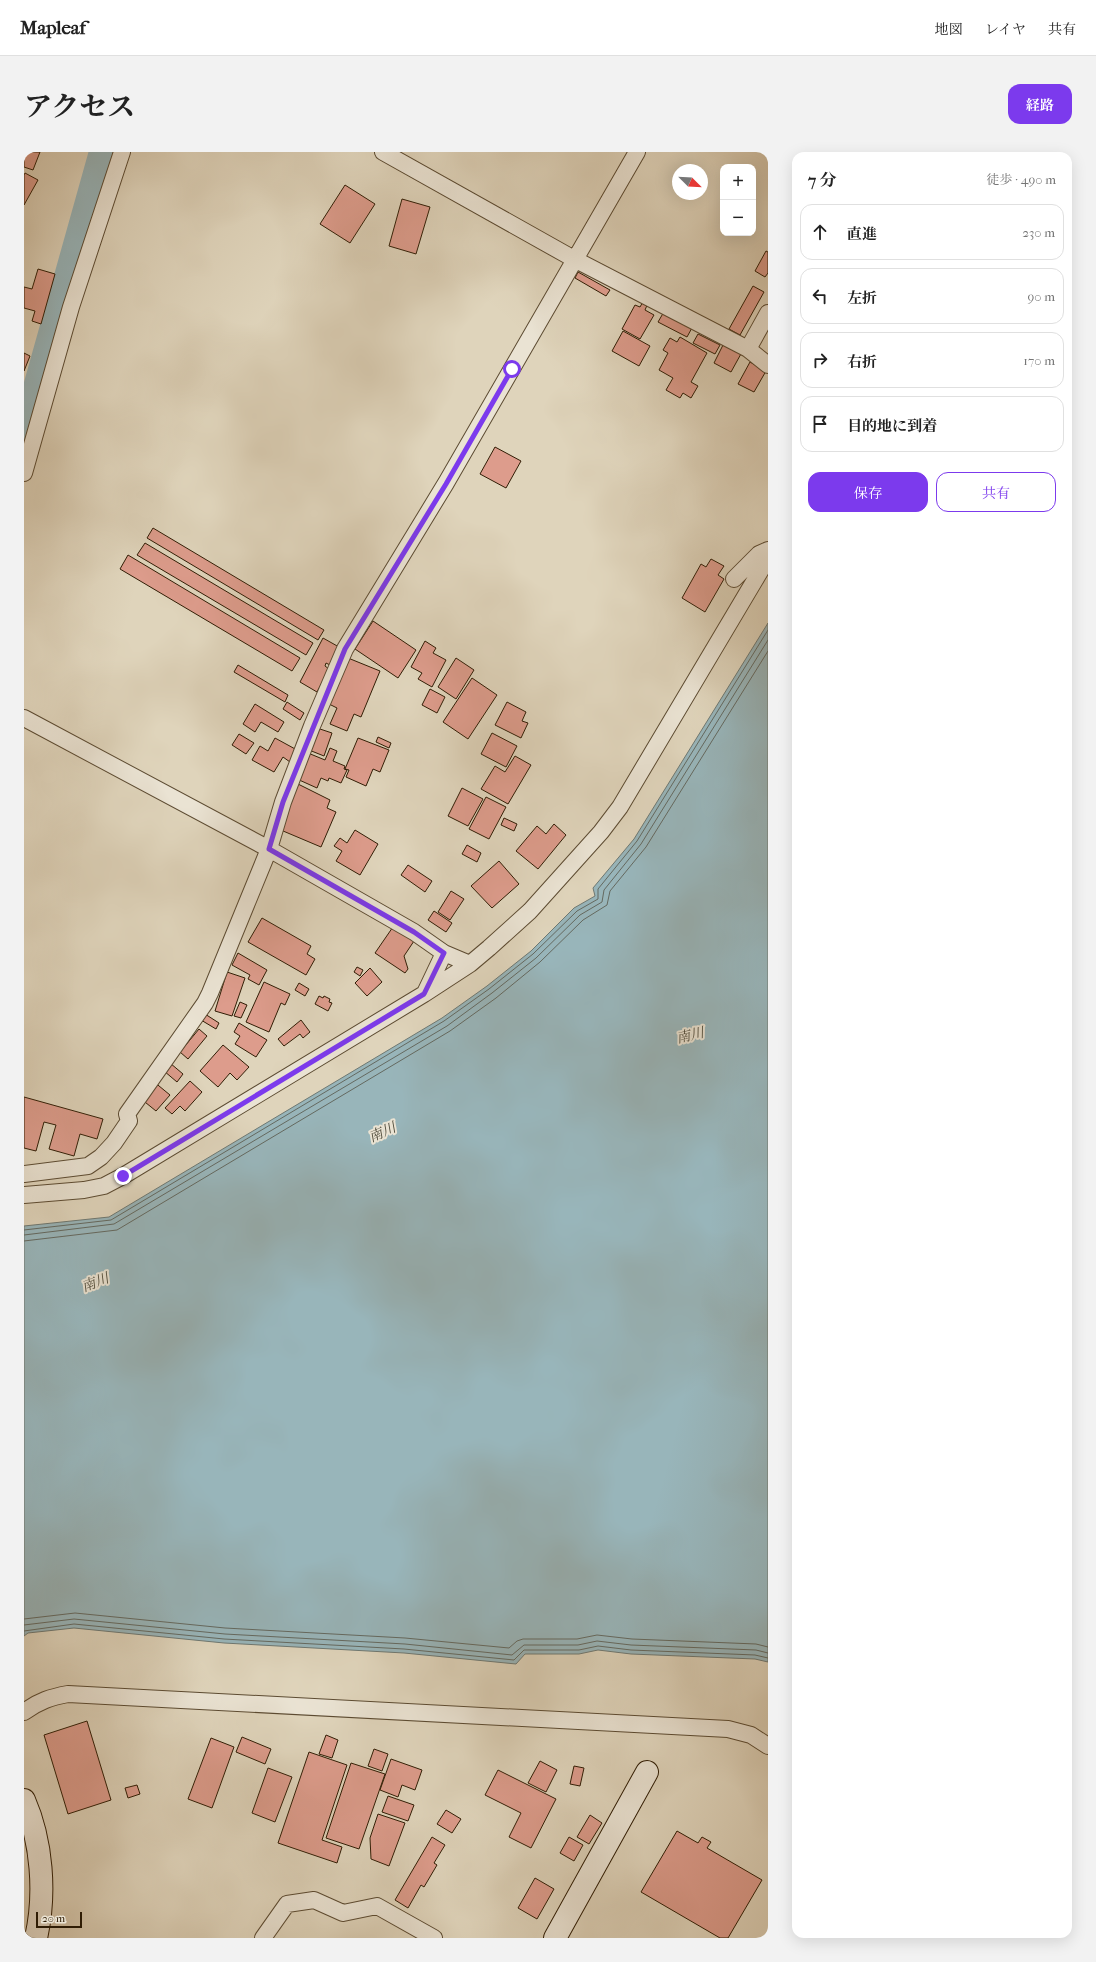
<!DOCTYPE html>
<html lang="ja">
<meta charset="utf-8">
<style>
:root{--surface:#fff;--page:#f2f2f2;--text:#222;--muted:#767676;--line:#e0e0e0;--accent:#7c3aed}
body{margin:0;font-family:"IM FELL French Canon","Noto Serif JP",serif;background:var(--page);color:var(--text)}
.controls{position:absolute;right:12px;top:12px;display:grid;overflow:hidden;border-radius:8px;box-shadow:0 4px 16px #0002}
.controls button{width:36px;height:36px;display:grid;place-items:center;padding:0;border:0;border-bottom:1px solid var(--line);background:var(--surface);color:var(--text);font:20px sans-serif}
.compass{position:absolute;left:648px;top:12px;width:36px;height:36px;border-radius:50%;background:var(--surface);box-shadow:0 4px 16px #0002;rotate:114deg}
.scale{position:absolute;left:12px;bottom:10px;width:46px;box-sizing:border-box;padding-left:4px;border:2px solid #301d05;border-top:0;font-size:11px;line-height:14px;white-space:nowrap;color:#301d05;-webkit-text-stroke:3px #eae3d3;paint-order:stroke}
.stop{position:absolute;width:12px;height:12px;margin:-9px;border:3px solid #7c3aed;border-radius:50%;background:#fff}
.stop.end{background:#7c3aed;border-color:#fff;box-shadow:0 1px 4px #0008}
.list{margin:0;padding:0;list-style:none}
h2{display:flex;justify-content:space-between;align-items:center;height:52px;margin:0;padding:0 16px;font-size:17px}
h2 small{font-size:13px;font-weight:400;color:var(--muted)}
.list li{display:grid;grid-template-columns:26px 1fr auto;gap:12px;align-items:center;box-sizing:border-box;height:56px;margin:0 8px 8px;padding:0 8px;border:1px solid var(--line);border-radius:12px}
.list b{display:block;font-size:15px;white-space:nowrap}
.list em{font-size:13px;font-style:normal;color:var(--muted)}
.actions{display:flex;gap:8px;padding:12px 16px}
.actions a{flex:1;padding:9px 0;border:1px solid var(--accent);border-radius:12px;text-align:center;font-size:14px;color:var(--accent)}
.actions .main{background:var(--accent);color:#fff}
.icon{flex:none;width:22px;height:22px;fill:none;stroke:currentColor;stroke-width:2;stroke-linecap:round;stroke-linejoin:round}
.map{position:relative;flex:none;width:744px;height:1786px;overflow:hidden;border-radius:12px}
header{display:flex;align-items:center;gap:24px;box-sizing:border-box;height:56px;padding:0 20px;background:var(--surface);border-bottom:1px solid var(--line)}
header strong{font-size:19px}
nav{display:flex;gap:22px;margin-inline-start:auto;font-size:14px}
.intro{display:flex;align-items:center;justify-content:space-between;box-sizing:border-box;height:96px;padding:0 24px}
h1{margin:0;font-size:28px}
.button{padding:10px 18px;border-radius:12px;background:var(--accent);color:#fff;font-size:14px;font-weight:700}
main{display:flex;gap:24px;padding:0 24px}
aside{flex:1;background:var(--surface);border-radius:12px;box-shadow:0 4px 16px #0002}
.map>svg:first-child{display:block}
.water{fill:#98b5ba;stroke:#6e7872}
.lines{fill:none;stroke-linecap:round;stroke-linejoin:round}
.shore{stroke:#646960;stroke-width:1}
.river{stroke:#98b5ba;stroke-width:28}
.building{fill:#dd9c8c;stroke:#301d05}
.street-casing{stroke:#5c4b32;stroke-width:18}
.secondary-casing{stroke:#301d05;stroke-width:24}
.street{stroke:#eae3d3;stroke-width:16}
.secondary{stroke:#eae3d3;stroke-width:22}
.route{stroke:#7c3aed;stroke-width:5}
.labels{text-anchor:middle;stroke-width:4;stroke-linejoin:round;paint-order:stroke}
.water-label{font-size:14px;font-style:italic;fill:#4f4b3b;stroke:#eae3d3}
</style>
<header>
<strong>Mapleaf</strong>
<nav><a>地図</a><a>レイヤ</a><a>共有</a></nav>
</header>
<div class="intro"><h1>アクセス</h1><a class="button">経路</a></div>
<main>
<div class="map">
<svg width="744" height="1786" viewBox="0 0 744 1786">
<rect width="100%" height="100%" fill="#dfd4bb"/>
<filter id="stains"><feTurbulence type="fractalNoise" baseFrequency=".005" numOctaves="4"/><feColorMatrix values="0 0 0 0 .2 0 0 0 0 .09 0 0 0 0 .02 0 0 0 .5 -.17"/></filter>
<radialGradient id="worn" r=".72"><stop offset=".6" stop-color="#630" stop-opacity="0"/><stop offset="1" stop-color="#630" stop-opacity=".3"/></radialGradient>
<!-- water -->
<path class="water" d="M 744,471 L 744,1510 L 731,1507 L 607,1502 L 574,1498 L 555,1502 L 501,1502 L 492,1512 L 380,1501 L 200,1491 L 50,1476 L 4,1481 L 0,1484 L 0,1074 L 85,1065 L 418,866 L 463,834 L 507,799 L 550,756 L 571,744 L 569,736 L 610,687 Z"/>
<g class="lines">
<!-- shore -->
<path class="shore" d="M 0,1078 L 87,1068 L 420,869 L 465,837 L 509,802 L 553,759 L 574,747 L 574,737 L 613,689 L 744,478
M 0,1083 L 90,1072 L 423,874 L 468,841 L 512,806 L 556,763 L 578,750 L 580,738 L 617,692 L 744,488
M 0,1089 L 93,1078 L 426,879 L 472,846 L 516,810 L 559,768 L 583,753 L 586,739 L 622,695 L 744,499
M 0,1467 L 51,1461 L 201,1476 L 381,1486 L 485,1496 L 493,1489 L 499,1487 L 553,1487 L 573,1483 L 608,1487 L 732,1492 L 744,1495
M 0,1473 L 50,1467 L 201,1482 L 381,1492 L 488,1503 L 500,1493 L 554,1493 L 573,1489 L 607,1493 L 732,1498 L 744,1501
M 0,1479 L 50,1472 L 200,1487 L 380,1497 L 490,1508 L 500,1498 L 555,1498 L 574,1494 L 607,1498 L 731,1503 L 744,1506"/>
<!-- river -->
<path class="river" d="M 0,282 L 79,0"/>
</g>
<!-- building -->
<path class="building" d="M 0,0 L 16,0 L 9,18 L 0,15 Z
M 1,21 L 14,28 L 0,53 L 0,23 Z
M 321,33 L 351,52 L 326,91 L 296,72 Z
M 378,47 L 406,55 L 392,102 L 365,94 Z
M 742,99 L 744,100 L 744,121 L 741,125 L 731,119 Z
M 14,117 L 31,122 L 17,172 L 8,169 L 11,159 L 0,156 L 0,135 L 8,137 Z
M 554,120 L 586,138 L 582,144 L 551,126 Z
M 729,134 L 740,140 L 716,183 L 705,177 Z
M 620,148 L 624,151 L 621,158 L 630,163 L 616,187 L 598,177 L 611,153 L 616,155 Z
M 641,158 L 669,174 L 663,185 L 634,170 Z
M 599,179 L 626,194 L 615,214 L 588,199 Z
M 674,182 L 696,193 L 691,202 L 669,191 Z
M 656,185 L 683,201 L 667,230 L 674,234 L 667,246 L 659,241 L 656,246 L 642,238 L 649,226 L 635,218 L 644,201 L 639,198 L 646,186 L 653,190 Z
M 700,191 L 718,200 L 707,220 L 690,211 Z
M 0,201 L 6,204 L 0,219 Z
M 726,210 L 742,219 L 730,240 L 714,232 Z
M 471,295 L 497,309 L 482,336 L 456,322 Z
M 129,376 L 300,478 L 294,488 L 123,386 Z
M 121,391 L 289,491 L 282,503 L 113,403 Z
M 104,403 L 276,506 L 268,519 L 96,417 Z
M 687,407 L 700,414 L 694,423 L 700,427 L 681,460 L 658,446 L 677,412 L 682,415 Z
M 349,469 L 392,498 L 374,526 L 331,497 Z
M 299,486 L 315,495 L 306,513 L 302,511 L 301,514 L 305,517 L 293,540 L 276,530 Z
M 401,489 L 412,496 L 409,501 L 422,508 L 408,535 L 394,527 L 398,521 L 387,515 Z
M 324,506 L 356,519 L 337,565 L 330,562 L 323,579 L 306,572 L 313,556 L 305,552 Z
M 432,506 L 450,518 L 432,547 L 414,535 Z
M 214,513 L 264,543 L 261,550 L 210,520 Z
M 448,526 L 473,543 L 444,587 L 419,570 Z
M 406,537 L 421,545 L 413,561 L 398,553 Z
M 263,550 L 280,561 L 276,568 L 259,557 Z
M 483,550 L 502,560 L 498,569 L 504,571 L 497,586 L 471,573 Z
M 231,552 L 260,570 L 254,580 L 237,570 L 231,580 L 219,572 Z
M 293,576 L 308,581 L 300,604 L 285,598 Z
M 468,581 L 493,594 L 482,615 L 457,602 Z
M 215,582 L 230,591 L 222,602 L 208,593 Z
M 354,585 L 367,591 L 365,596 L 352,590 Z
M 251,586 L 273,598 L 266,610 L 259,605 L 250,620 L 228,608 L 236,594 L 244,599 Z
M 334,586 L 365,598 L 356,620 L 349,617 L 342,634 L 322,625 L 325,618 L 321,617 Z
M 306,596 L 313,599 L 309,609 L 321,614 L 320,617 L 323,618 L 317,631 L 305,626 L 304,629 L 297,626 L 293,636 L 273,627 L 284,601 L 301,608 Z
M 491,604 L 507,613 L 484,652 L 457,637 L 471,614 L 481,620 Z
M 272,631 L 306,648 L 303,656 L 312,660 L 297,695 L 252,676 Z
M 438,636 L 459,647 L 444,674 L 424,664 Z
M 462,645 L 482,655 L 465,687 L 445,677 Z
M 480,666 L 493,672 L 490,679 L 477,673 Z
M 530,672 L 542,683 L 514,717 L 492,699 L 513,674 L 522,682 Z
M 331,678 L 354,692 L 336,723 L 312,709 L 318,699 L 310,694 L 316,686 L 323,691 Z
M 443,693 L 457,701 L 453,710 L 438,702 Z
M 475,709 L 495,732 L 468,756 L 447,734 Z
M 384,713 L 408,729 L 401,740 L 377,723 Z
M 427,739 L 440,747 L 426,768 L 414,760 Z
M 410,759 L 428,771 L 422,780 L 404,768 Z
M 238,766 L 287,794 L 283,802 L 291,807 L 282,823 L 224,790 Z
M 371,772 L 392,786 L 380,804 L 384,817 L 381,821 L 351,801 Z
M 214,801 L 243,818 L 235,833 L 224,827 L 226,823 L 208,813 Z
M 333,815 L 339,818 L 336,824 L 330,820 Z
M 346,816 L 358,830 L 343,844 L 331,831 Z
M 203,820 L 221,826 L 208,864 L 191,859 Z
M 240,830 L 266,842 L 261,853 L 257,851 L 245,880 L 222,870 Z
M 275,831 L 285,837 L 281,844 L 271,838 Z
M 295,844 L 299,846 L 300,844 L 306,847 L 305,850 L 308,851 L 304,859 L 291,852 Z
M 216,850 L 223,853 L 217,866 L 210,864 Z
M 181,862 L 195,871 L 192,877 L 177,868 Z
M 277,868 L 286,880 L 279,886 L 276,882 L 260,894 L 254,887 Z
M 215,871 L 243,888 L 232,905 L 211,892 L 216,884 L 210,880 Z
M 175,877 L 183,884 L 164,907 L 156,900 Z
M 199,893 L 225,915 L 213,928 L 206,921 L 194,935 L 176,919 Z
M 146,911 L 159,922 L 153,930 L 140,919 Z
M 129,929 L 146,943 L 132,959 L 116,946 Z
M 166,929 L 178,940 L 161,959 L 156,954 L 148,962 L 141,956 Z
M 0,945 L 79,967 L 73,987 L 56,982 L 50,1004 L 25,997 L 32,973 L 20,970 L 12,999 L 0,996 Z
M 63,1569 L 87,1648 L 44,1662 L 20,1583 Z
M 302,1583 L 314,1588 L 308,1606 L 295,1602 Z
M 218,1585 L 247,1597 L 241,1612 L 212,1600 Z
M 187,1586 L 210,1595 L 188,1656 L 164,1647 Z
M 350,1597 L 364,1602 L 358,1619 L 344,1614 Z
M 285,1600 L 323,1613 L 298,1688 L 318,1695 L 313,1711 L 254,1691 Z
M 367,1607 L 398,1618 L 391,1638 L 378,1633 L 374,1645 L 356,1638 Z
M 516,1609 L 533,1618 L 522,1640 L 504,1631 Z
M 327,1611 L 361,1622 L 335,1697 L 302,1686 Z
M 550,1614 L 560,1616 L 556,1634 L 546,1632 Z
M 244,1616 L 268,1625 L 251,1670 L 228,1661 Z
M 474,1618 L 532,1647 L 507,1696 L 485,1685 L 497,1661 L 461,1643 Z
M 113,1633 L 116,1642 L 104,1646 L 101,1636 Z
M 364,1644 L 390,1653 L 384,1669 L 358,1660 Z
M 422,1658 L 437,1667 L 428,1681 L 413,1672 Z
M 354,1662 L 381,1671 L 365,1714 L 347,1707 L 346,1686 Z
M 566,1663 L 578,1671 L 565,1692 L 553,1685 Z
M 653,1679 L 674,1691 L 678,1685 L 687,1690 L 683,1696 L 738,1728 L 704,1786 L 696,1786 L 617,1740 Z
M 408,1685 L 421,1693 L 410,1711 L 413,1713 L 400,1735 L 397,1733 L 384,1756 L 371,1748 Z
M 545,1685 L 559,1693 L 550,1709 L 536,1701 Z
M 511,1726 L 530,1737 L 513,1767 L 494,1756 Z"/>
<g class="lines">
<defs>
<path id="street" d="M 359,0 L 550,107 L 724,197 L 744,213
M 724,197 L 744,161
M 0,321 L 47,155 L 98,0
M 710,427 L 735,402 L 744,398
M 0,566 L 245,697 L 390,780 L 420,801 L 446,812
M 401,841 L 420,801
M 0,1022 L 64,1014 L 77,1005 L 90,991 L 105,969 L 103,962 L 181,851 L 186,841 L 245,697 L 259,650 L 288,574 L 321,497 L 422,331 L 613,0
M 0,1043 L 60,1038 L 80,1034 L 99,1024 L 400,842 L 446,812 L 465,796 L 506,759 L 577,680 L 596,655 L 744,406
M 0,1560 C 15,1549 27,1545 44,1542 L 704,1577 L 727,1583 L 744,1594
M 239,1786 L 263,1752 L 290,1748 L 319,1761 L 353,1754 L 410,1786"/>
<path id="secondary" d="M 0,1648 C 18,1689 22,1742 12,1786
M 531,1786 L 623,1620"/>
</defs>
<!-- street casing -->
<use href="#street" class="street-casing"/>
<!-- secondary casing -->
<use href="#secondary" class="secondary-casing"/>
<!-- street -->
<use href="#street" class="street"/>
<!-- secondary -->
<use href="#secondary" class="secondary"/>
</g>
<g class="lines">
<!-- route -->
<path class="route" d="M 99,1024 L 400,842 L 420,801 L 390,780 L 245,697 L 259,650 L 321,497 L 422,332 L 488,217"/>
</g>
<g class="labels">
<!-- water labels -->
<g class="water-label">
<text transform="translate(666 883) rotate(-13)" y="5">南川</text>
<text transform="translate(358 980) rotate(-24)" y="5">南川</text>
<text transform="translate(71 1130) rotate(-21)" y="5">南川</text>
</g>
</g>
<rect width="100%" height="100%" filter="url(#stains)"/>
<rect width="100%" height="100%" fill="url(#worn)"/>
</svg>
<div class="controls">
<button>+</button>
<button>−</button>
</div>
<svg class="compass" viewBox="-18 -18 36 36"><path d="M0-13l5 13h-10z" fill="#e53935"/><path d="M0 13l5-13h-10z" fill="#767676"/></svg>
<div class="scale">20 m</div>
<div class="stop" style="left:488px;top:217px"></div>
<div class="stop end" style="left:99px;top:1024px"></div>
</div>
<aside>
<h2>7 分<small>徒歩 · 490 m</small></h2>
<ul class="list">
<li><svg class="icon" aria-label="ahead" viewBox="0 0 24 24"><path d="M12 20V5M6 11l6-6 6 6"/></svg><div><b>直進</b></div><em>230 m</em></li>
<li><svg class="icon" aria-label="left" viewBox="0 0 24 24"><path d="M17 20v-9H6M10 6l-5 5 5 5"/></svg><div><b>左折</b></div><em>90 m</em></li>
<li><svg class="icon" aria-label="right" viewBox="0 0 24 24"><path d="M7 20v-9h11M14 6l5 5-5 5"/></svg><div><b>右折</b></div><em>170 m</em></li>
<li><svg class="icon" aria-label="arrive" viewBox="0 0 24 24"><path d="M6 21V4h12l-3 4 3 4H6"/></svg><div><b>目的地に到着</b></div></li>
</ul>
<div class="actions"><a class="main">保存</a><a>共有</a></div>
</aside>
</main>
